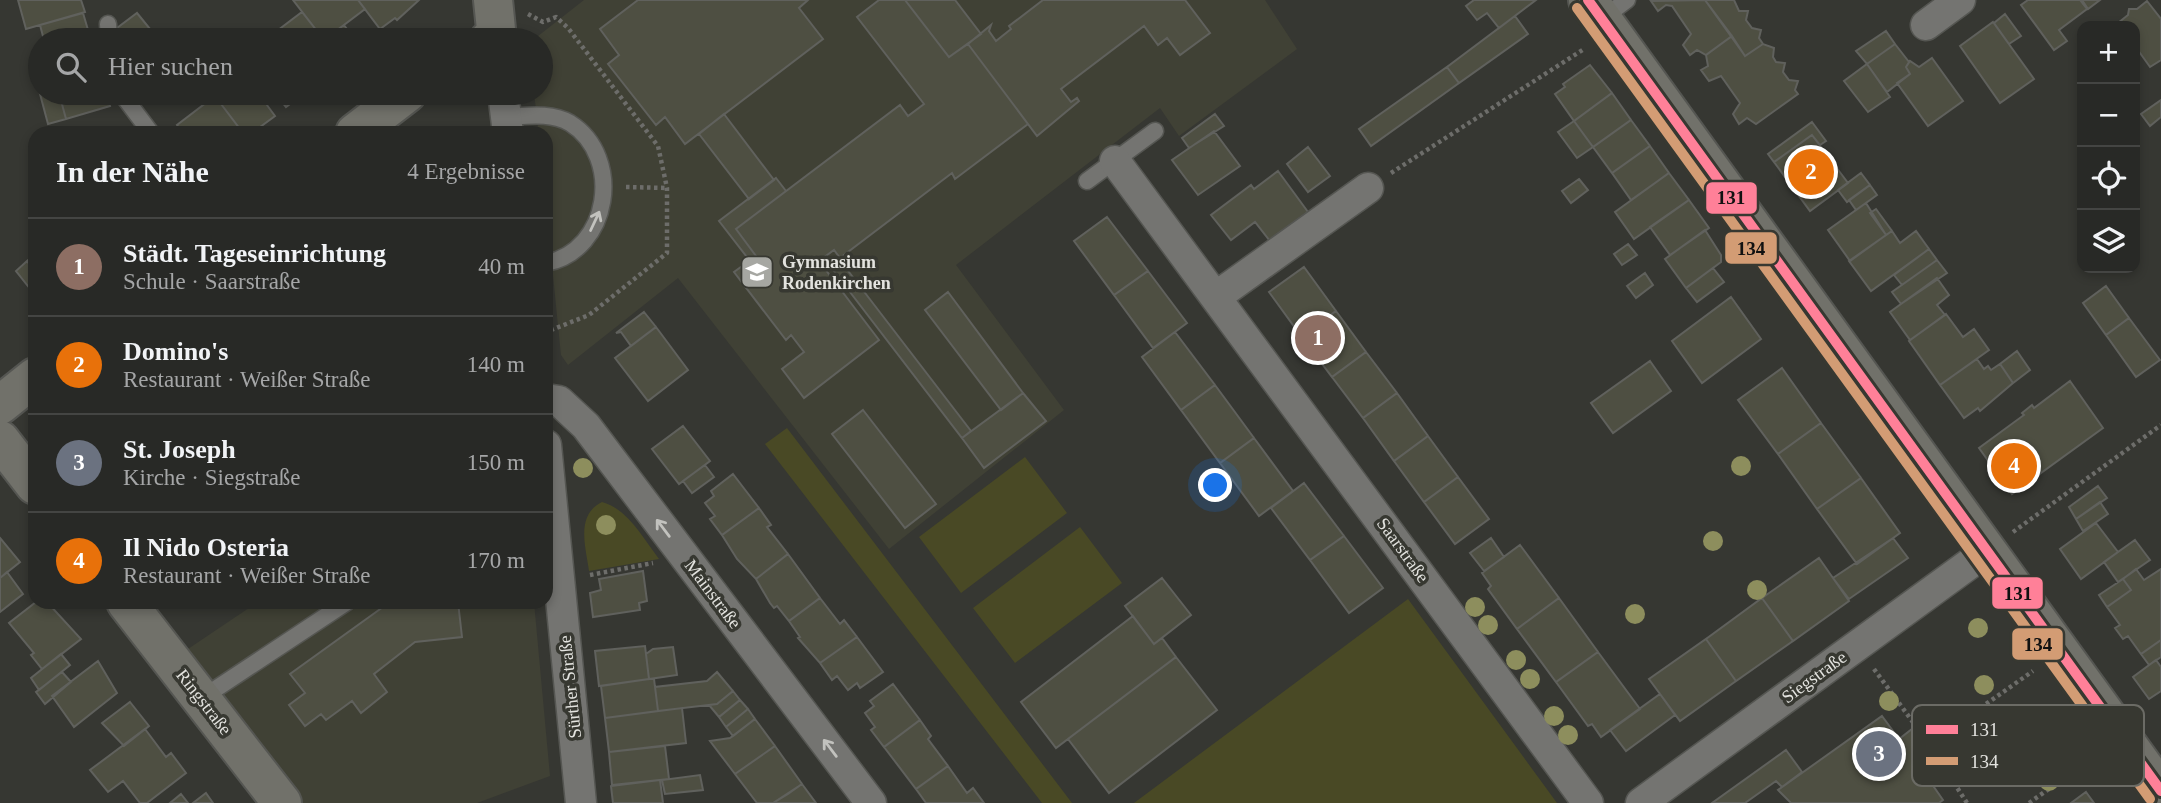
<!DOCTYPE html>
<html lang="de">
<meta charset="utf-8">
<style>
:root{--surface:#282926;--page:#30312e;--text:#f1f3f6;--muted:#a5a6a7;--line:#444543;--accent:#a6a7a2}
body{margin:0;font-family:Georgia,serif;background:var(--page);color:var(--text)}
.controls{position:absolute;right:21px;top:21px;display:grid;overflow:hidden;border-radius:14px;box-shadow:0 4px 10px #0003}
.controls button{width:63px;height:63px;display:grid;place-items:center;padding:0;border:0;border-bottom:2px solid var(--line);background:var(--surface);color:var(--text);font:35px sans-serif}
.you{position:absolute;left:1216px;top:486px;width:24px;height:24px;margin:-18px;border:5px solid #fff;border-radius:50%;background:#1a73e8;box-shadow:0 0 0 10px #1a73e833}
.badge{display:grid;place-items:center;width:46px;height:46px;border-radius:50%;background:var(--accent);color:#fff;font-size:23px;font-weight:700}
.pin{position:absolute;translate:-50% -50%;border:4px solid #fff;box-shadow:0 2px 7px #0006}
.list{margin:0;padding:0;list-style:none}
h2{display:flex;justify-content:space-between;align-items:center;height:91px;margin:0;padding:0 28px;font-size:30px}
h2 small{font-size:23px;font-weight:400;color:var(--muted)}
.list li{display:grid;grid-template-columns:46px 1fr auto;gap:21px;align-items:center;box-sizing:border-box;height:98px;padding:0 28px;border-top:2px solid var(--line)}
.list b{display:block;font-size:26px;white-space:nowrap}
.list p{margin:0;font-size:23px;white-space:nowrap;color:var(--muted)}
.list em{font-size:23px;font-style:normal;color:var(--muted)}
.icon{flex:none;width:38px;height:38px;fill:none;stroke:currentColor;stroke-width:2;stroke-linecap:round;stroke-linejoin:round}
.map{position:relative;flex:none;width:2161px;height:803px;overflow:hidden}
.search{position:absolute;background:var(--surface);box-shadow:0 4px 10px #0003;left:28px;top:28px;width:525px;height:77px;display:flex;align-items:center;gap:18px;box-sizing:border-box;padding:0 24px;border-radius:38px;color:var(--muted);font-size:26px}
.panel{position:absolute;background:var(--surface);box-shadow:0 4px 10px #0003;left:28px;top:126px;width:525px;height:483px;border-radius:21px}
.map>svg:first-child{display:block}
.built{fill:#404135}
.green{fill:#494925}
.building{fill:#4e4f42;stroke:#60615d;stroke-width:2}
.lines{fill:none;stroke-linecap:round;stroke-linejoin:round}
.lane-casing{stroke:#555652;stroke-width:19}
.street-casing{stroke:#555652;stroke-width:33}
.secondary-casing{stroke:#555652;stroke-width:42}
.path{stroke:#6d6d6a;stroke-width:4.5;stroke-dasharray:3.5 3.5;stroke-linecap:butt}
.lane{stroke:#747471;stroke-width:16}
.street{stroke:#747471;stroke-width:30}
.secondary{stroke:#71716a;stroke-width:38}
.bus-1-casing{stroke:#373831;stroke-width:16}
.bus-2-casing{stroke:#373831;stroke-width:16}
.bus-1{stroke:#ff8098;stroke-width:10}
.bus-2{stroke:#d39c74;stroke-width:10}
.tree{fill:#8d8e5d}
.oneway{stroke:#c2c2be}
.labels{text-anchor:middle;stroke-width:7;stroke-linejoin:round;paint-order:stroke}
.poi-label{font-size:18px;font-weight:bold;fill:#e3e3df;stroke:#373831;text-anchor:start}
.street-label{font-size:18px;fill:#e3e3df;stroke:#373831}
.key{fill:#373831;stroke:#6b6b65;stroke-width:2}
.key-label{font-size:19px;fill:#e3e3df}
.line-badge{stroke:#373831;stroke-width:2.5}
.pale-badge-label{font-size:19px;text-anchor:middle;font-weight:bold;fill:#111}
</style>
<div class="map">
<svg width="2161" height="803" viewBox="0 0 2161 803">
<rect width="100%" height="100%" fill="#363732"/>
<!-- built -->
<path class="built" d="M 584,0 L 1265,0 L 1297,49 L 1179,136 L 1160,108 L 956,265 L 1064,410 L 889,549 L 678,278 L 568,365 L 561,355 L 546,206 L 546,133 L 539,133 L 534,93 L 541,93 L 541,40 L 533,40 Z
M 258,602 L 534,602 L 550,776 L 477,803 L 300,803 L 185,651 Z"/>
<!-- green -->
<path class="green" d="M 787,428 L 1072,803 L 1042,803 L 765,444 Z
M 1025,457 L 1067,513 L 961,593 L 919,537 Z
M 602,502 C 628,509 643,538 659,559 L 589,571 C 586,548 575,515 602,502 Z
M 1080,527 L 1122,583 L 1015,663 L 973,608 Z
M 1408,599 L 1557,803 L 1134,803 Z"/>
<!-- building -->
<path class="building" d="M 18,0 L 81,0 L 85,12 L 26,29 Z
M 293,0 L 358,0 L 365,9 L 324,40 Z
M 358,0 L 419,0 L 397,20 L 395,18 L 380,29 Z
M 638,0 L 808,0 L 799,8 L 823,39 L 685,144 L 665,117 L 656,125 L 608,64 L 619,55 L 600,29 Z
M 879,0 L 905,0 L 949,57 L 968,44 L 1028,124 L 955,179 L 952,173 L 840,258 L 834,250 L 819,261 L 879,340 L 804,398 L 782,369 L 804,352 L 791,335 L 786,340 L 734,272 L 756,256 L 736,229 L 900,105 L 908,116 L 924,104 L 857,17 Z
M 905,0 L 955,0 L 981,34 L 949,57 Z
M 1043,0 L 1185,0 L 1210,33 L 1180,55 L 1167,38 L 1158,45 L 1144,26 L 1061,89 L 1071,102 L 1077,98 L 1079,101 L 1037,136 L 968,44 L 991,25 L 989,31 L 996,41 L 1011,29 L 1009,26 Z
M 1474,0 L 1536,0 L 1499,28 L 1487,13 L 1477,20 L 1466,6 Z
M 1705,0 L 1734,0 L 1739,11 L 1748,11 L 1746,20 L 1752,28 L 1761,30 L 1759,38 L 1763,44 L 1745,56 Z
M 1705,0 L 1732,36 L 1706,55 L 1697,50 L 1690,55 L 1683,45 L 1691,34 L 1672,6 L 1666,5 L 1658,11 L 1651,1 Z
M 2028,0 L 2080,0 L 2087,9 L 2059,30 L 2067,41 L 2054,50 L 2021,5 Z
M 2082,0 L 2100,0 L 2088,9 Z
M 2147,1 L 2161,19 L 2161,60 L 2150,67 L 2135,46 L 2135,26 L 2120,26 L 2118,23 L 2128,15 L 2129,9 L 2137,9 Z
M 302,12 L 324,40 L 306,40 L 304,37 L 300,40 L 265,40 Z
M 83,13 L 91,40 L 44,40 L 40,25 Z
M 137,13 L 159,40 L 125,40 L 117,28 Z
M 2005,14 L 2021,36 L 2009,44 L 1994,23 Z
M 1515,16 L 1528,34 L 1459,83 L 1447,67 Z
M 1993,22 L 2034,79 L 2000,103 L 1960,46 Z
M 344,25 L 355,40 L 324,40 Z
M 1886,31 L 1895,44 L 1867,64 L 1856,51 Z
M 1732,36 L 1745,56 L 1763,44 L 1774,48 L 1773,57 L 1776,62 L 1785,63 L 1783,72 L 1789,80 L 1798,81 L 1795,90 L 1798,94 L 1756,124 L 1747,118 L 1739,124 L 1733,114 L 1740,103 L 1721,76 L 1709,81 L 1701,70 L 1708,66 L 1706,55 Z
M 1895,44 L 1909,62 L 1906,67 L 1910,74 L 1887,92 L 1867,64 Z
M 1932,58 L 1963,101 L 1928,126 L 1897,83 L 1910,74 L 1906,67 L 1910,61 L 1919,67 Z
M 1867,64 L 1890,97 L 1868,112 L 1844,81 Z
M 1590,65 L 1612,93 L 1574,121 L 1555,94 L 1565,87 L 1563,84 Z
M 1447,67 L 1459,83 L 1371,146 L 1359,129 Z
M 59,93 L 106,93 L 110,106 L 66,119 Z
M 59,93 L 66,119 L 48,124 L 40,94 Z
M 235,93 L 258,93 L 275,116 L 252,133 L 243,133 L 221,104 Z
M 275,93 L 296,93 L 299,97 L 286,107 Z
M 1612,93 L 1631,120 L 1593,147 L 1574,121 Z
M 215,96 L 243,133 L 183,133 L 177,125 Z
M 2161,100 L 2161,117 L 2150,126 L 2141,114 Z
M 724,114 L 774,180 L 749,199 L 699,134 Z
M 1215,114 L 1224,126 L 1189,148 L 1182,138 Z
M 1631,120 L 1650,146 L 1612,173 L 1593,147 Z
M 1574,121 L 1593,147 L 1577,158 L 1558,132 Z
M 1812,122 L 1826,141 L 1820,145 L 1812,135 L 1774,162 L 1768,154 Z
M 1214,131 L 1240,166 L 1198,195 L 1172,160 Z
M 1812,135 L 1848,183 L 1810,211 L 1774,162 Z
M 1650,146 L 1669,173 L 1631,200 L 1612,173 Z
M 1308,147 L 1330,176 L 1308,192 L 1287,164 Z
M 1278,171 L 1308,212 L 1270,241 L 1255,222 L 1231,240 L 1211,215 L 1251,185 L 1254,189 Z
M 1669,173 L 1689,200 L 1634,239 L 1615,212 Z
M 1861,173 L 1870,185 L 1847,202 L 1838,190 Z
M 776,178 L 786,191 L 736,229 L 756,256 L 750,261 L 719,221 Z
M 1579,179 L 1588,190 L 1571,203 L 1562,191 Z
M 1870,185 L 1877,195 L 1856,210 L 1849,200 Z
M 1689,200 L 1709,228 L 1670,255 L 1650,227 Z
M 1866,203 L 1886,235 L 1850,261 L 1828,230 Z
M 1876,209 L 1892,231 L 1886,235 L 1870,213 Z
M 1107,217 L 1148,271 L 1114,295 L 1074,241 Z
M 1705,230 L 1721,255 L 1721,262 L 1686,288 L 1665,259 Z
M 1892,231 L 1900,243 L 1916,231 L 1929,249 L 1871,291 L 1849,261 Z
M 1628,244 L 1637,255 L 1622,265 L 1614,254 Z
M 1929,249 L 1937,260 L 1902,285 L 1894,275 Z
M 35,255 L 35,272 L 27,261 Z
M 839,259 L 971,431 L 962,438 L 830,266 Z
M 1937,260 L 1947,273 L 1901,304 L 1892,292 Z
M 27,261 L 35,272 L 35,295 L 16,271 Z
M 1304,267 L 1336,311 L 1301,336 L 1269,292 Z
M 1713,268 L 1724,282 L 1697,302 L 1686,288 Z
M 1148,271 L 1187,323 L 1153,348 L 1114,295 Z
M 1645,273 L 1653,285 L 1636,298 L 1627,286 Z
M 1937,278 L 1949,295 L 1937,305 L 1945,315 L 1910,340 L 1890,312 Z
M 2106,286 L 2129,318 L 2106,335 L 2083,303 Z
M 948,292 L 1023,393 L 1001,410 L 925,310 Z
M 1731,297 L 1761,339 L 1702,383 L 1672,341 Z
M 1336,311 L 1366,352 L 1332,377 L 1301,336 Z
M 644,312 L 656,327 L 631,346 L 621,332 L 616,333 Z
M 1946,314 L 1963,337 L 1974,329 L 1989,350 L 1940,385 L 1909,341 Z
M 2129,318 L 2160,360 L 2136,377 L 2106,335 Z
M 656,327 L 688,370 L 648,401 L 615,358 Z
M 1175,332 L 1215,385 L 1181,410 L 1142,357 Z
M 2017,351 L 2030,370 L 2013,383 L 2000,364 Z
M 1366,352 L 1397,393 L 1363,418 L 1332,377 Z
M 1977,359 L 1984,369 L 1988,366 L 1991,370 L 2000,364 L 2013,383 L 1980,411 L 1978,408 L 1964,418 L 1940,385 Z
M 1650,361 L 1671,391 L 1613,433 L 1591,403 Z
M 1782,368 L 1821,423 L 1778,454 L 1738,400 Z
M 2070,381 L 2103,428 L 2012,494 L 1979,448 L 2024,415 L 2022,413 L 2032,405 L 2034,408 Z
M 1215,385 L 1254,438 L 1220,463 L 1181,410 Z
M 1023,393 L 1046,421 L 984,468 L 962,438 Z
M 1397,393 L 1428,436 L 1394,461 L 1363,418 Z
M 863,410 L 936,504 L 905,528 L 832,434 Z
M 1821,423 L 1861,478 L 1817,509 L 1778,454 Z
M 683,426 L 710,461 L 679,484 L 652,449 Z
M 1428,436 L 1458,477 L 1424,502 L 1394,461 Z
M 1254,438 L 1293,491 L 1259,516 L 1220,463 Z
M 705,465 L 714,477 L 692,493 L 683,481 Z
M 733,474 L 759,508 L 722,535 L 710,519 L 715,516 L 705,503 L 714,496 L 711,491 Z
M 1458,477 L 1489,519 L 1455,544 L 1424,502 Z
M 1861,478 L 1900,533 L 1857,564 L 1817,509 Z
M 1304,483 L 1344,536 L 1310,560 L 1271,508 Z
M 2098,486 L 2107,498 L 2076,519 L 2069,507 Z
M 2100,502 L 2108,514 L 2083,531 L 2076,519 Z
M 759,508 L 771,525 L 767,527 L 788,554 L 756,579 L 737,559 L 722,535 Z
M 2096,523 L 2118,552 L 2081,579 L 2060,549 Z
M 1344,536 L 1383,588 L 1349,613 L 1310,560 Z
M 0,538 L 20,562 L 0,578 Z
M 1491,538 L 1504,557 L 1484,571 L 1470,553 Z
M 1893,538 L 1908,558 L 1849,599 L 1833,578 Z
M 2135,540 L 2150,560 L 2118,582 L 2104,562 Z
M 1520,545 L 1559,598 L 1517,629 L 1488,589 L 1491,586 L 1482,573 Z
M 788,554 L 820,598 L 789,621 L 777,606 L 774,608 L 770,603 L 756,579 Z
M 1819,558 L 1849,601 L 1793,641 L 1762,598 Z
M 2136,569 L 2144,580 L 2161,569 L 2161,640 L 2141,654 L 2128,636 L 2123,639 L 2115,628 L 2120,625 L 2107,607 L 2131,590 L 2123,579 Z
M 643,571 L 647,601 L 639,603 L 640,610 L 593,617 L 590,593 L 601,590 L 599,579 Z
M 7,572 L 23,594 L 0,612 L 0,578 Z
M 1162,578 L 1191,615 L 1154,644 L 1125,606 Z
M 2123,579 L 2131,590 L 2107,607 L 2099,595 Z
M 820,598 L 840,624 L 844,620 L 857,637 L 820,663 L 798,638 L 800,637 L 789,621 Z
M 1559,598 L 1598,652 L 1556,682 L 1517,629 Z
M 1762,598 L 1793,641 L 1736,681 L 1706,639 Z
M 36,602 L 47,602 L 81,639 L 42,669 L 31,655 L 34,653 L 9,623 Z
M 390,602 L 458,602 L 462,637 L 415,642 L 374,674 L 387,692 L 361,713 L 352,701 L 326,720 L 321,714 L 305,726 L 289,705 L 305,693 L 290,674 Z
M 1133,616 L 1154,644 L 1162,638 L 1176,657 L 1056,748 L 1021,702 Z
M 857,637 L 883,672 L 860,688 L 857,683 L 848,690 L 837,676 L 832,680 L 820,663 Z
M 1706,639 L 1736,681 L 1680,721 L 1649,679 Z
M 2161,640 L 2161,657 L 2149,665 L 2141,654 Z
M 645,646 L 649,679 L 599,686 L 595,651 Z
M 673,647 L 677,675 L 649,679 L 646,654 L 653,649 Z
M 1598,652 L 1640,709 L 1601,737 L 1592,724 L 1588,726 L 1556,682 Z
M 61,654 L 70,665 L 39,690 L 31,678 Z
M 1176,657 L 1217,710 L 1109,793 L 1068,739 Z
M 2156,660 L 2161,667 L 2161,691 L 2149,699 L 2133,677 Z
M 98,661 L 117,693 L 74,727 L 52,696 Z
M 62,672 L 71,682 L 45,704 L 36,692 Z
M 717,672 L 733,691 L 717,704 L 658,711 L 655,687 L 707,681 Z
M 649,679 L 654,679 L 658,711 L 605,718 L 601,686 Z
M 893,684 L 920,720 L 884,747 L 871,730 L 875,727 L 865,713 L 874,706 L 870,701 Z
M 733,691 L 740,700 L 719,717 L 709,705 L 717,704 Z
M 1660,694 L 1675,715 L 1626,751 L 1610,730 Z
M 740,700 L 748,709 L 726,727 L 719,717 Z
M 130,702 L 149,726 L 124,746 L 102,723 Z
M 682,708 L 686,743 L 609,752 L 605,718 Z
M 748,709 L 755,719 L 733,736 L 726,727 Z
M 1882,716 L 1899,739 L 1912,729 L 1940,768 L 1927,777 L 1943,800 L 1939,803 L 1791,803 L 1778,790 Z
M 755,719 L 775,746 L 735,774 L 710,741 L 730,738 Z
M 920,720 L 931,736 L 928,739 L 948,766 L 916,789 L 884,747 Z
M 145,729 L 166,757 L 171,753 L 186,773 L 147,803 L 140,803 L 123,781 L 108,792 L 90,770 Z
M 665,746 L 669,779 L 612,785 L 609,752 Z
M 775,746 L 802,784 L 773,803 L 757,803 L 735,774 Z
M 1786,750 L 1802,772 L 1782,787 L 1776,781 L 1745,803 L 1712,803 Z
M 948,766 L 967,793 L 973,788 L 984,803 L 926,803 L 916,789 Z
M 700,775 L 703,790 L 665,794 L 662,780 Z
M 660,780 L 663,803 L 613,803 L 611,786 Z
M 802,784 L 816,803 L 773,803 L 788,794 Z
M 2086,792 L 2094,803 L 2071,803 Z
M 206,793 L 213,803 L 193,803 Z
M 181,794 L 188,803 L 170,803 Z"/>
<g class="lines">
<defs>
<path id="lane" d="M 1602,19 L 1627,0
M 108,24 L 109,40
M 121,93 L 151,133
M 506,117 C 527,116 551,112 570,123 C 624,157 610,251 546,263
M 1087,181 L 1155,131
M 202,698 L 347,602"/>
<path id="street" d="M 1926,25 L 1960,0
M 503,93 L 508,133
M 1115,161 L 1588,803
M 1217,296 L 1368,188
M 546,399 L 559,401 L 586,426 L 871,803
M 546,445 L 581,803
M 1641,803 L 1987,551"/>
<path id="secondary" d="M 1588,0 L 2161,791
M 489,40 L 497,39 L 493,0
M 355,133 L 407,93
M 0,405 L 35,377
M 0,440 L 35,485
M 126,602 L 282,803"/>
</defs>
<!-- lane casing -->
<use href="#lane" class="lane-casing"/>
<!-- street casing -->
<use href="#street" class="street-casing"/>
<!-- secondary casing -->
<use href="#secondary" class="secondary-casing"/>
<!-- path -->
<path class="path" d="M 528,14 L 543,22 L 556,17 L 568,28 L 658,146 L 667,188 L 667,253 L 589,315 L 546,332
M 1391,173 L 1584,49
M 626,187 L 667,188
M 2013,532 L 2161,425
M 590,575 L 653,563
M 1874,669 L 1929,744
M 1967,803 L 1929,744 L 2033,671
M 2029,803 L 2094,757"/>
<!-- lane -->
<use href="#lane" class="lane"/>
<!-- street -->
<use href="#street" class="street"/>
<!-- secondary -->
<use href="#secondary" class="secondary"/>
<defs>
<path id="bus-1" d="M 1588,0 L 2161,791"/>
<path id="bus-2" d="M 1577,8 L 2150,799"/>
</defs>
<!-- bus-1 casing -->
<use href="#bus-1" class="bus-1-casing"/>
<!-- bus-2 casing -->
<use href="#bus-2" class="bus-2-casing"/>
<!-- bus-1 -->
<use href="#bus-1" class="bus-1"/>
<!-- bus-2 -->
<use href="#bus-2" class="bus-2"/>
</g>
<!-- trees -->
<g class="tree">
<circle cx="1741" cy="466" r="10"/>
<circle cx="583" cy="468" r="10"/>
<circle cx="606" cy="525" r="10"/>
<circle cx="1713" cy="541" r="10"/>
<circle cx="1757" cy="590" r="10"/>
<circle cx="1475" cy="607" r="10"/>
<circle cx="1635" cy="614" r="10"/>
<circle cx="1488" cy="625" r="10"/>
<circle cx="1978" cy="628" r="10"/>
<circle cx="1516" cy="660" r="10"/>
<circle cx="1530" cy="679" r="10"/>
<circle cx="1984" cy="685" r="10"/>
<circle cx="1889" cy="701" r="10"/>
<circle cx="1554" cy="716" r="10"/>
<circle cx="1568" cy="735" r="10"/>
<circle cx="2049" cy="781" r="10"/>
</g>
<!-- one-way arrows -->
<defs><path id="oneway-shaft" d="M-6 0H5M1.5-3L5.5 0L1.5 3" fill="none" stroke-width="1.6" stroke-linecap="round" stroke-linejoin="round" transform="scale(1.75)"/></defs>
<g class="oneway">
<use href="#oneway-shaft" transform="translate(595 221) rotate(-65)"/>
<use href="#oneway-shaft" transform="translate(663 528) rotate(-127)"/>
<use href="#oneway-shaft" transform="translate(830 748) rotate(-127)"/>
</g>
<!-- icons -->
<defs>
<symbol id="school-square" viewBox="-11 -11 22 22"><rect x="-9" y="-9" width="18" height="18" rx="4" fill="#a6a7a2" stroke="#373831"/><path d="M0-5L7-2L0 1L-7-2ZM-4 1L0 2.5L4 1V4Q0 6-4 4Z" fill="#fff"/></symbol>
</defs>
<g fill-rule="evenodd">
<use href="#school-square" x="738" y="253" width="38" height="38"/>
</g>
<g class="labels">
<!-- poi labels -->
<g class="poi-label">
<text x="782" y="268">Gymnasium<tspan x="782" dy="21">Rodenkirchen</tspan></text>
</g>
<!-- street labels -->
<g class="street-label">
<text transform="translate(1403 550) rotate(54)" y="6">Saarstraße</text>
<text transform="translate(713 594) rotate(53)" y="6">Mainstraße</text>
<text transform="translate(1814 677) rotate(-36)" y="6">Siegstraße</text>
<text transform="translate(570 687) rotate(-96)" y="6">Sürther Straße</text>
<text transform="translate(204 702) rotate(52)" y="6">Ringstraße</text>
</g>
</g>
<!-- legend -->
<rect x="1912" y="705" width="232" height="81" rx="10" class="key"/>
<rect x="1926" y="725" width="32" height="9" fill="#ff8098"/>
<rect x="1926" y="757" width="32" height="8" fill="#d39c74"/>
<g class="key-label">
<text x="1970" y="736">131</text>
<text x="1970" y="768">134</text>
</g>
<g class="line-badge">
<rect x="1705" y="181" width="53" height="34" rx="7" fill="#ff8098"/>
<rect x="1724" y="231" width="54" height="34" rx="7" fill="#d39c74"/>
<rect x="1991" y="576" width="53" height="34" rx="7" fill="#ff8098"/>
<rect x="2011" y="627" width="53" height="34" rx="7" fill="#d39c74"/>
</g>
<g class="pale-badge-label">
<text x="1731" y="204">131</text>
<text x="1751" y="255">134</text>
<text x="2018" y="600">131</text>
<text x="2038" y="651">134</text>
</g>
</svg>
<div class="controls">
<button>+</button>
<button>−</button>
<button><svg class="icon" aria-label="locate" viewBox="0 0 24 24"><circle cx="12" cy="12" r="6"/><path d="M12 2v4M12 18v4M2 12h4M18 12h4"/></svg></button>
<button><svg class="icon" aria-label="layers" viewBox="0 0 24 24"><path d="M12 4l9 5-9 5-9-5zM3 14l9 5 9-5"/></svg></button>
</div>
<div class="you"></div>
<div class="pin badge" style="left:1318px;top:338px;background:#8d6e63">1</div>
<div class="pin badge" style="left:1811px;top:172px;background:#e8710a">2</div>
<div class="pin badge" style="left:1879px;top:754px;background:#6b7280">3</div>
<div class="pin badge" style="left:2014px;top:466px;background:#e8710a">4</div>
<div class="search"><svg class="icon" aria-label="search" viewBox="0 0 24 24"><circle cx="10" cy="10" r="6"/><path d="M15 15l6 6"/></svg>Hier suchen</div>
<section class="panel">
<h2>In der Nähe<small>4 Ergebnisse</small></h2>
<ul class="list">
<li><span class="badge" style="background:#8d6e63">1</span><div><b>Städt. Tageseinrichtung</b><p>Schule · Saarstraße</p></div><em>40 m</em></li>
<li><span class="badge" style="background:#e8710a">2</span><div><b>Domino's</b><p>Restaurant · Weißer Straße</p></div><em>140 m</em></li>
<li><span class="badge" style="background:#6b7280">3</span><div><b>St. Joseph</b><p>Kirche · Siegstraße</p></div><em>150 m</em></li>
<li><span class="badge" style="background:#e8710a">4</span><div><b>Il Nido Osteria</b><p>Restaurant · Weißer Straße</p></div><em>170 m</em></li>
</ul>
</section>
</div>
